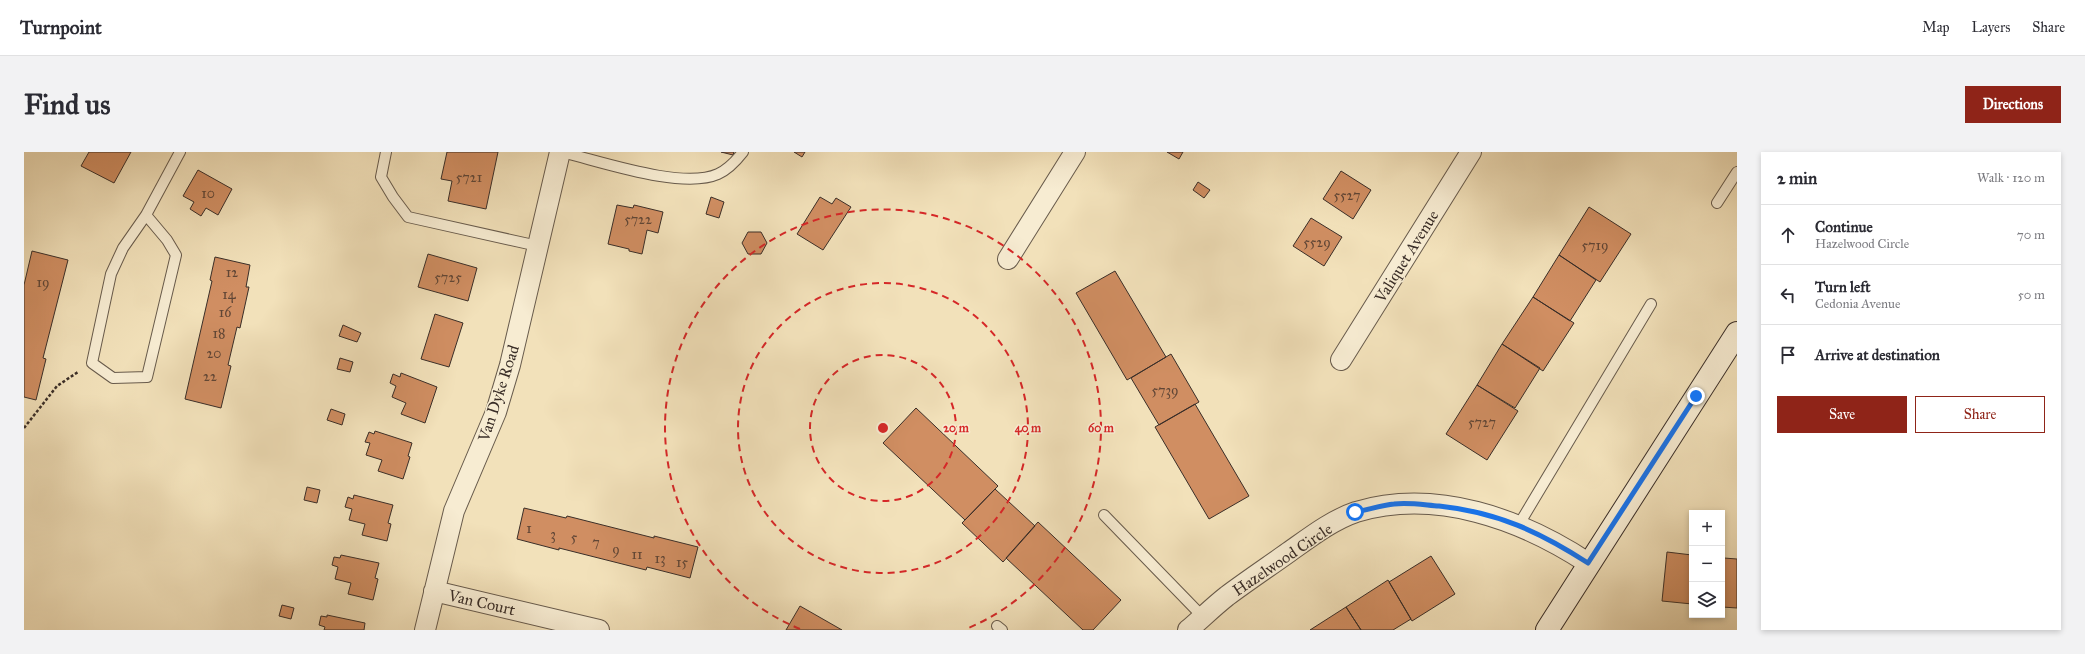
<!DOCTYPE html>
<meta charset="utf-8">
<style>
:root{--surface:#fff;--page:#f2f2f3;--text:#2b2b33;--muted:#7c7c81;--line:#e1e1e2;--accent:#8f2418}
body{margin:0;font-family:"IM FELL Great Primer",serif;background:var(--page);color:var(--text)}
.controls{position:absolute;right:12px;bottom:12px;display:grid;overflow:hidden;border-radius:0px;box-shadow:0 2px 6px #0003}
.controls button{width:36px;height:36px;display:grid;place-items:center;padding:0;border:0;border-bottom:1px solid var(--line);background:var(--surface);color:var(--text);font:20px sans-serif}
.stop{position:absolute;width:12px;height:12px;margin:-9px;border:3px solid #1a73e8;border-radius:50%;background:#fff}
.stop.end{background:#1a73e8;border-color:#fff;box-shadow:0 1px 4px #0008}
.list{margin:0;padding:0;list-style:none}
h2{display:flex;justify-content:space-between;align-items:center;height:52px;margin:0;padding:0 16px;font-size:17px}
h2 small{font-size:13px;font-weight:400;color:var(--muted)}
.list li{display:grid;grid-template-columns:26px 1fr auto;gap:12px;align-items:center;box-sizing:border-box;height:60px;padding:0 16px;border-top:1px solid var(--line)}
.list b{display:block;font-size:15px;white-space:nowrap}
.list p{margin:0;font-size:13px;white-space:nowrap;color:var(--muted)}
.list em{font-size:13px;font-style:normal;color:var(--muted)}
.actions{display:flex;gap:8px;padding:12px 16px}
.actions a{flex:1;padding:9px 0;border:1px solid var(--accent);border-radius:0px;text-align:center;font-size:14px;color:var(--accent)}
.actions .main{background:var(--accent);color:#fff}
.icon{flex:none;width:22px;height:22px;fill:none;stroke:currentColor;stroke-width:2;stroke-linecap:round;stroke-linejoin:round}
.map{position:relative;flex:none;width:1713px;height:478px;overflow:hidden;border-radius:0px}
header{display:flex;align-items:center;gap:24px;box-sizing:border-box;height:56px;padding:0 20px;background:var(--surface);border-bottom:1px solid var(--line)}
header strong{font-size:19px}
nav{display:flex;gap:22px;margin-inline-start:auto;font-size:14px}
.intro{display:flex;align-items:center;justify-content:space-between;box-sizing:border-box;height:96px;padding:0 24px}
h1{margin:0;font-size:28px}
.button{padding:10px 18px;border-radius:0px;background:var(--accent);color:#fff;font-size:14px;font-weight:700}
main{display:flex;gap:24px;padding:0 24px}
aside{flex:1;background:var(--surface);border-radius:0px;box-shadow:0 2px 6px #0003}
.map>svg:first-child{display:block}
.building{fill:#d08e62;stroke:#3a2e28}
.lines{fill:none;stroke-linecap:round;stroke-linejoin:round}
.lane-casing{stroke:#685b4c;stroke-width:12}
.street-casing{stroke:#685b4c;stroke-width:22}
.secondary-casing{stroke:#3a2e28;stroke-width:24}
.path{stroke:#3a2e28;stroke-width:2.5;stroke-dasharray:3 2;stroke-linecap:butt}
.lane{stroke:#f7ecd2;stroke-width:10}
.street{stroke:#f7ecd2;stroke-width:20}
.secondary{stroke:#f7ecd2;stroke-width:22}
.route{stroke:#1a73e8;stroke-width:5}
.ring{fill:none;stroke:#d62828;stroke-width:2;stroke-dasharray:7 5}
.labels{text-anchor:middle;stroke-width:3;stroke-linejoin:round;paint-order:stroke}
.number-label{font-size:14px;fill:#604636}
.street-label{font-size:16px;fill:#3a2e28;stroke:#f7ecd2}
.centre{fill:#d62828;stroke:#f7ecd2;stroke-width:2}
.ring-label{font-size:12px;text-anchor:middle;font-weight:bold;fill:#d62828;stroke:#f7ecd2;stroke-width:3;stroke-linejoin:round;paint-order:stroke}
</style>
<header>
<strong>Turnpoint</strong>
<nav><a>Map</a><a>Layers</a><a>Share</a></nav>
</header>
<div class="intro"><h1>Find us</h1><a class="button">Directions</a></div>
<main>
<div class="map">
<svg width="1713" height="478" viewBox="0 0 1713 478">
<rect width="100%" height="100%" fill="#f2e1ba"/>
<filter id="stains"><feTurbulence type="fractalNoise" baseFrequency=".005" numOctaves="4"/><feColorMatrix values="0 0 0 0 .2 0 0 0 0 .09 0 0 0 0 .02 0 0 0 .5 -.17"/></filter>
<radialGradient id="worn" r=".72"><stop offset=".6" stop-color="#630" stop-opacity="0"/><stop offset="1" stop-color="#630" stop-opacity=".3"/></radialGradient>
<!-- building -->
<path class="building" d="M 65,0 L 107,0 L 90,31 L 57,14 Z
M 423,0 L 474,0 L 462,57 L 424,49 L 428,29 L 417,27 Z
M 697,0 L 710,0 L 709,3 Z
M 770,0 L 781,0 L 778,5 Z
M 1143,0 L 1159,0 L 1155,7 Z
M 174,18 L 208,37 L 194,63 L 182,56 L 177,64 L 166,57 L 170,50 L 159,44 Z
M 1317,19 L 1347,38 L 1329,67 L 1299,47 Z
M 1174,30 L 1186,38 L 1180,46 L 1169,38 Z
M 687,45 L 700,50 L 695,66 L 682,62 Z
M 796,45 L 808,52 L 812,46 L 827,55 L 799,98 L 773,82 Z
M 593,53 L 609,56 L 610,53 L 639,60 L 634,81 L 623,78 L 618,102 L 605,99 L 605,97 L 584,92 Z
M 1565,55 L 1607,82 L 1576,130 L 1535,103 Z
M 1287,66 L 1318,85 L 1300,114 L 1269,94 Z
M 724,80 L 737,80 L 743,91 L 737,102 L 724,102 L 718,91 Z
M 8,99 L 44,108 L 19,206 L 22,207 L 12,248 L 0,245 L 0,133 Z
M 404,102 L 453,116 L 444,149 L 394,135 Z
M 1535,103 L 1572,128 L 1546,169 L 1509,145 Z
M 191,105 L 226,113 L 222,135 L 225,135 L 216,176 L 213,175 L 204,213 L 207,214 L 197,256 L 161,247 L 188,129 L 186,128 Z
M 1091,119 L 1142,205 L 1103,228 L 1052,141 Z
M 1509,145 L 1550,171 L 1519,219 L 1478,192 Z
M 411,162 L 439,171 L 425,215 L 397,207 Z
M 319,173 L 337,181 L 333,190 L 315,184 Z
M 1478,192 L 1516,216 L 1491,256 L 1453,233 Z
M 1147,202 L 1175,250 L 1135,273 L 1107,226 Z
M 316,206 L 329,210 L 326,220 L 313,217 Z
M 377,221 L 413,235 L 401,271 L 377,262 L 382,251 L 368,245 L 372,234 L 366,231 L 369,222 L 376,225 Z
M 1453,233 L 1494,259 L 1463,308 L 1422,282 Z
M 1171,252 L 1225,344 L 1185,367 L 1131,275 Z
M 892,256 L 974,334 L 941,368 L 859,291 Z
M 307,257 L 321,262 L 318,273 L 303,268 Z
M 351,279 L 388,291 L 384,304 L 386,305 L 379,327 L 354,319 L 358,308 L 342,303 L 346,291 L 341,290 L 345,280 L 350,282 Z
M 283,335 L 296,338 L 293,351 L 280,348 Z
M 971,337 L 1011,374 L 979,410 L 938,371 Z
M 330,343 L 369,353 L 364,371 L 367,372 L 363,389 L 338,383 L 341,372 L 325,368 L 328,357 L 321,355 L 324,345 L 329,347 Z
M 500,356 L 542,366 L 543,364 L 630,386 L 630,384 L 674,395 L 666,426 L 623,415 L 622,418 L 535,396 L 535,398 L 493,387 Z
M 1014,370 L 1097,448 L 1069,478 L 1059,478 L 982,406 Z
M 1643,400 L 1668,403 L 1668,452 L 1638,449 Z
M 317,403 L 355,411 L 351,426 L 354,427 L 349,448 L 324,442 L 327,431 L 311,427 L 314,415 L 308,413 L 310,405 L 316,406 Z
M 1407,404 L 1431,442 L 1388,469 L 1365,430 Z
M 1698,406 L 1700,406 L 1698,428 Z
M 1700,406 L 1713,407 L 1713,456 L 1698,455 Z
M 1364,428 L 1387,467 L 1369,478 L 1337,478 L 1322,455 Z
M 258,453 L 270,456 L 267,467 L 255,464 Z
M 776,454 L 818,478 L 762,478 Z
M 1322,455 L 1337,478 L 1286,478 Z
M 303,463 L 341,471 L 340,478 L 300,478 L 301,475 L 295,473 L 297,464 L 303,465 Z"/>
<g class="lines">
<defs>
<path id="lane" d="M 362,0 L 357,25 L 369,45 L 384,65 L 514,94
M 537,0 C 576,9 658,38 694,22 C 705,17 712,9 719,0
M 1693,51 L 1713,20
M 122,63 L 143,88 L 152,103 L 123,225 L 89,226 L 68,211 L 87,122 L 99,96 L 122,63 L 156,0
M 1080,363 L 1179,465
M 1494,374 L 1627,152
M 973,474 L 978,478"/>
<path id="street" d="M 984,107 L 1051,0
M 1317,208 L 1447,0
M 410,439 L 575,478
M 401,478 L 430,359 L 472,260 L 486,213 L 536,0
M 1164,478 C 1177,467 1189,455 1203,444 C 1223,429 1244,415 1265,400 C 1285,386 1308,368 1332,360 C 1412,336 1497,367 1564,411"/>
<path id="secondary" d="M 1523,478 L 1713,181"/>
</defs>
<!-- lane casing -->
<use href="#lane" class="lane-casing"/>
<!-- street casing -->
<use href="#street" class="street-casing"/>
<!-- secondary casing -->
<use href="#secondary" class="secondary-casing"/>
<!-- path -->
<path class="path" d="M 0,276 L 33,234 L 54,220"/>
<!-- lane -->
<use href="#lane" class="lane"/>
<!-- street -->
<use href="#street" class="street"/>
<!-- secondary -->
<use href="#secondary" class="secondary"/>
</g>
<g class="lines">
<!-- route -->
<path class="route" d="M 1331,360 C 1344,358 1357,353 1370,352 C 1384,350 1401,353 1415,354 C 1473,360 1516,380 1564,411 L 1672,244"/>
</g>
<!-- distance rings -->
<g class="ring">
<circle cx="859" cy="276" r="73"/>
<circle cx="859" cy="276" r="145"/>
<path d="M776 477A218 218 0 1 1 942 477"/>
</g>
<g class="labels">
<!-- number labels -->
<g class="number-label">
<text x="445" y="30">5721</text>
<text x="184" y="46">10</text>
<text x="1323" y="48">5527</text>
<text x="614" y="72">5722</text>
<text x="1293" y="95">5529</text>
<text x="1571" y="98">5719</text>
<text x="208" y="125">12</text>
<text x="424" y="130">5725</text>
<text x="19" y="135">19</text>
<text x="205" y="147">14</text>
<text x="201" y="165">16</text>
<text x="195" y="186">18</text>
<text x="190" y="206">20</text>
<text x="186" y="229">22</text>
<text x="1141" y="243">5739</text>
<text x="1458" y="275">5727</text>
<text x="505" y="381">1</text>
<text x="529" y="387">3</text>
<text x="550" y="390">5</text>
<text x="572" y="395">7</text>
<text x="592" y="402">9</text>
<text x="613" y="407">11</text>
<text x="636" y="411">13</text>
<text x="658" y="415">15</text>
</g>
<!-- street labels -->
<g class="street-label">
<text transform="translate(1382 104) rotate(-58)" y="6">Valiquet Avenue</text>
<text transform="translate(474 241) rotate(-72)" y="6">Van Dyke Road</text>
<text transform="translate(1258 407) rotate(-34)" y="6">Hazelwood Circle</text>
<text transform="translate(458 450) rotate(13)" y="6">Van Court</text>
</g>
</g>
<circle cx="859" cy="276" r="6" class="centre"/>
<g class="ring-label">
<text x="932" y="280">20 m</text>
<text x="1004" y="280">40 m</text>
<text x="1077" y="280">60 m</text>
</g>
<rect width="100%" height="100%" filter="url(#stains)"/>
<rect width="100%" height="100%" fill="url(#worn)"/>
</svg>
<div class="controls">
<button>+</button>
<button>−</button>
<button><svg class="icon" aria-label="layers" viewBox="0 0 24 24"><path d="M12 4l9 5-9 5-9-5zM3 14l9 5 9-5"/></svg></button>
</div>
<div class="stop" style="left:1331px;top:360px"></div>
<div class="stop end" style="left:1672px;top:244px"></div>
</div>
<aside>
<h2>2 min<small>Walk · 120 m</small></h2>
<ul class="list">
<li><svg class="icon" aria-label="ahead" viewBox="0 0 24 24"><path d="M12 20V5M6 11l6-6 6 6"/></svg><div><b>Continue</b><p>Hazelwood Circle</p></div><em>70 m</em></li>
<li><svg class="icon" aria-label="left" viewBox="0 0 24 24"><path d="M17 20v-9H6M10 6l-5 5 5 5"/></svg><div><b>Turn left</b><p>Cedonia Avenue</p></div><em>50 m</em></li>
<li><svg class="icon" aria-label="arrive" viewBox="0 0 24 24"><path d="M6 21V4h12l-3 4 3 4H6"/></svg><div><b>Arrive at destination</b></div></li>
</ul>
<div class="actions"><a class="main">Save</a><a>Share</a></div>
</aside>
</main>
